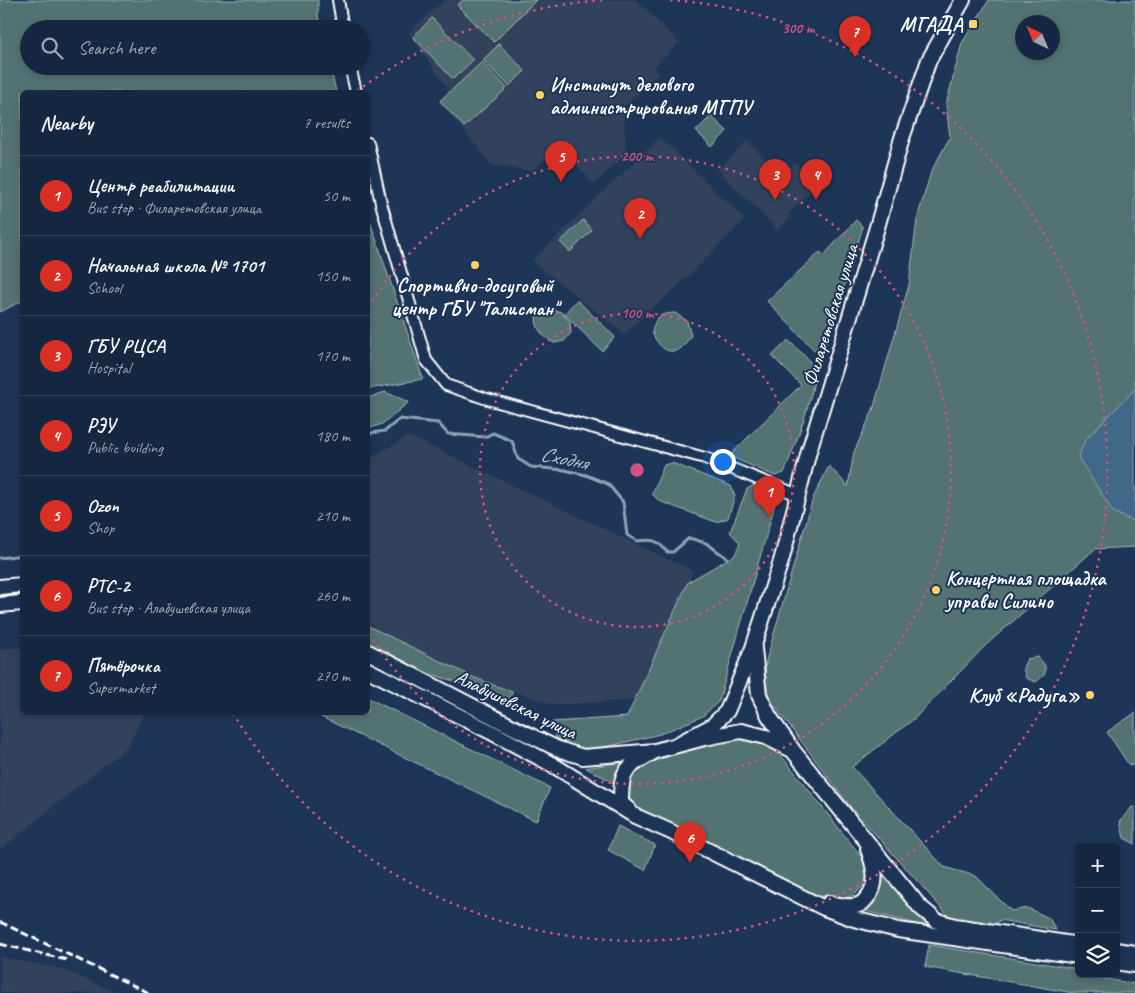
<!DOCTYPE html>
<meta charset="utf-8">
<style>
:root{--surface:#162841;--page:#1f3048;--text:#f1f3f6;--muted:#9ea6b1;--line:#35445a;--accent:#d93025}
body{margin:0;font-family:Caveat,sans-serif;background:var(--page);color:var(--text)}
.controls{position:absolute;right:15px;bottom:15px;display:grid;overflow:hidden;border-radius:8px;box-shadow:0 2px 8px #0003}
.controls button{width:45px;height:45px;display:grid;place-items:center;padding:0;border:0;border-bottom:1px solid var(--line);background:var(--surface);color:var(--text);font:25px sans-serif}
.compass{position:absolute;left:1015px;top:15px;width:45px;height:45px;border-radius:50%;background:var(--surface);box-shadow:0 2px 8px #0003;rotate:316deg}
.you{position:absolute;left:722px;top:461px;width:18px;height:18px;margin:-12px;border:4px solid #fff;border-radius:50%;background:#1a73e8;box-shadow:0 0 0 8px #1a73e833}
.badge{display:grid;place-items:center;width:32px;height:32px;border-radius:50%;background:var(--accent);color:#fff;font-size:16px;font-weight:700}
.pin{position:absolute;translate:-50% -41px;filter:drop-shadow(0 1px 2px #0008)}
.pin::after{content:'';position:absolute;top:26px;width:18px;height:15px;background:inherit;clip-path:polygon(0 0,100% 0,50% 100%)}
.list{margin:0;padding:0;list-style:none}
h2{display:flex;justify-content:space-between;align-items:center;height:65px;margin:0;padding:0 20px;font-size:21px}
h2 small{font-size:16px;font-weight:400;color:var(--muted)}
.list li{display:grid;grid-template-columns:32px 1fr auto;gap:15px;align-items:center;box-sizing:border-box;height:80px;padding:0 20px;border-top:1px solid var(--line)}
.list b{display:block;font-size:19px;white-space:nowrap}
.list p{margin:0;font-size:16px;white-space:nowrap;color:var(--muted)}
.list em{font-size:16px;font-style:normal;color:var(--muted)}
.icon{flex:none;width:28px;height:28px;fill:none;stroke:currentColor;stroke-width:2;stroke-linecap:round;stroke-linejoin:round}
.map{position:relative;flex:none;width:1135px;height:993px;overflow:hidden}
.search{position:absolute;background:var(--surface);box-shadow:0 2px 8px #0003;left:20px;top:20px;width:350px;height:55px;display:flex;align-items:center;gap:12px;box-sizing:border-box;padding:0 18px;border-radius:28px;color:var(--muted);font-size:19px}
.panel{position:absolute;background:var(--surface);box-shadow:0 2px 8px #0003;left:20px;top:90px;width:350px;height:625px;border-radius:8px}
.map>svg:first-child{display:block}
.built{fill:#31425d}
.green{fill:#537372;stroke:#a9b9b8;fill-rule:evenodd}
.water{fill:#416788;stroke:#8da4b8}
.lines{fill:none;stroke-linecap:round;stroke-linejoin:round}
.stream{stroke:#8da4b8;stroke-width:3}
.street-casing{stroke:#fff;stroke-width:14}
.secondary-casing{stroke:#fff;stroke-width:18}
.street{stroke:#1d3557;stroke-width:10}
.secondary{stroke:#1d3557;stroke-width:14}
.rail{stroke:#fff;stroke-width:3;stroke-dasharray:8 4;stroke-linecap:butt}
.ring{fill:none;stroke:#d15284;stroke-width:2.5;stroke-dasharray:2.5 5}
.poi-dot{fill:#ffd166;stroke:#1d3557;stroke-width:2}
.labels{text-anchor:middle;stroke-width:4;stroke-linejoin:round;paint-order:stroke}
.poi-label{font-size:20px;font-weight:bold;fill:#fff;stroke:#1d3557;text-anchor:end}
.street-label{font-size:20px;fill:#fff;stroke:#1d3557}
.water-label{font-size:21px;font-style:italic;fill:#b3c2cf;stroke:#1d3557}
.centre{fill:#d15284;stroke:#1d3557;stroke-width:2.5}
.ring-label{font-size:15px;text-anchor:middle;font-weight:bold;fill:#d15284;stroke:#1d3557;stroke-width:4;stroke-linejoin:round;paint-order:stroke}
</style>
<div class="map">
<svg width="1135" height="993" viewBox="0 0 1135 993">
<rect width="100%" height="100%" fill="#1d3557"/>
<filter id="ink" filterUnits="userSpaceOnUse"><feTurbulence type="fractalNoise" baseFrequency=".02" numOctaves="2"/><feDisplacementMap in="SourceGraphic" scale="10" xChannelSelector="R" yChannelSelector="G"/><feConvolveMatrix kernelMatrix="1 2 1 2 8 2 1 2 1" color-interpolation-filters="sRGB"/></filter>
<g filter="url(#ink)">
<!-- built -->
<path class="built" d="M 444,0 L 636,0 L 679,43 L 654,67 L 659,73 L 624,107 L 626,154 L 595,184 L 558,147 L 532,171 L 492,165 L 438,100 L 449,90 L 409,33 Z
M 660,137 L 745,220 L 675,289 L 624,334 L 532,261 Z
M 747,141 L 776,170 L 780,167 L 785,172 L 795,163 L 817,185 L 788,214 L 791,217 L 777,230 L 718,170 Z
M 409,436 L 693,571 L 636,700 L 554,705 L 473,677 L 368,626 L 368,459 Z
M 9,648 L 22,648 L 22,712 L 145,713 L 127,747 L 0,850 L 0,650 Z
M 0,957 L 62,969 L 117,993 L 0,993 Z"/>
<!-- green -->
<path class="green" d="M 0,0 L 318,0 L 318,15 L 321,29 L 29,29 L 29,66 L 330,66 L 336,92 L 22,92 L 22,301 L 0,312 Z
M 463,0 L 536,0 L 494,42 L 457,5 Z
M 989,0 L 1135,0 L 1135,389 L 1086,439 L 1113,512 L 1135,522 L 1135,547 L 1095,549 L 986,645 L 915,718 L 852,767 L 944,867 L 976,876 L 1009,909 L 1012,911 L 1027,908 L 1049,918 L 1056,930 L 1000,920 L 993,929 L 952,920 L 850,806 L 770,700 L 765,680 L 766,661 L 813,498 L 829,466 L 848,486 L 854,452 L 873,410 L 909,285 L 917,219 L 931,172 L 950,137 L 946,105 L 962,43 ZM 1022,22 L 1052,22 L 1052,52 L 1022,52 Z
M 432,18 L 473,60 L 453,79 L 413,37 Z
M 499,44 L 525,71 L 509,86 L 483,60 Z
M 482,62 L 507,88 L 464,127 L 440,101 Z
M 711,116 L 727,131 L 712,147 L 696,131 Z
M 368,215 L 423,379 L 368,389 Z
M 583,220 L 592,230 L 570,252 L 560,242 Z
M 856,220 L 862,226 L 862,230 L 824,350 L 815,351 L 767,301 L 820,252 L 824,255 Z
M 577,300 L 615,337 L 602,351 L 564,314 Z
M 547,308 L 561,312 L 570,322 L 571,333 L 564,341 L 554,343 C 543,336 536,330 536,317 Z
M 675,313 L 687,321 L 691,336 C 688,339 684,346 680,349 C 666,357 656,342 652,332 C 656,316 659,314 675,313 Z
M 788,340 C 795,347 808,358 813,366 C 821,381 791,455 784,473 L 775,476 L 729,456 L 801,385 L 772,356 Z
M 385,392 L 409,402 L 382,424 L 368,429 L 368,398 Z
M 672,463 L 731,486 L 735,496 L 728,518 L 716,522 L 659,501 L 652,494 L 664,465 Z
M 756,484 L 778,494 L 719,701 L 703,716 L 660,734 L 584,752 L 556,740 L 552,722 L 627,717 L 688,582 L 735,555 L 740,543 L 730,532 L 747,489 Z
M 368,626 L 475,678 L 513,692 L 506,703 L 457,682 L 420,671 L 368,646 Z
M 1038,657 L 1045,665 L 1045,674 L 1036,682 L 1026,678 L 1023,668 L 1027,659 Z
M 368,698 L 550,788 L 536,821 L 313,713 L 368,712 Z
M 1135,713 L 1135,765 L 1129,765 L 1107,732 Z
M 745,739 L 767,744 L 784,759 L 861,856 L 868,868 L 866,883 L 854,895 L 839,901 L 816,895 L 634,808 C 624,793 624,783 637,770 C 642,764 707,743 718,741 C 727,740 736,740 745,739 Z
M 628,761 L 616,784 L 586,768 Z
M 1132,807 L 1135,807 L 1135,844 L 1124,838 L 1120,821 Z
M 618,826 L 655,845 L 645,870 L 608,850 Z
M 883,873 L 928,927 L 866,911 L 879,889 Z
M 929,945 L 1079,969 L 1079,974 L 1095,974 L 1100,978 L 1135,984 L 1135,993 L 1073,993 L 925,967 Z"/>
<!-- water -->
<path class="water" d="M 1135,389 L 1135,522 L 1113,512 L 1078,457 L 1086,439 Z"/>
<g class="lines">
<!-- stream -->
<path class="stream" d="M 368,437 L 371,433 L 385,431 L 400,419 L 438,423 L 448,434 L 485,437 L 493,433 L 512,441 L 518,459 L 531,467 L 565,470 L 586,475 L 608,484 L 623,502 L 627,535 L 637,541 C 652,539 657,539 667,552 L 673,552 L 689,538 L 706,543 L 727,558
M 0,558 L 22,555"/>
<defs>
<path id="street" d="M 338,0 L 343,29
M 350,66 L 356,92
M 368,143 L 381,203 L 426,360 L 446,385 L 487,399 L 705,458 L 798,495"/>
<path id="secondary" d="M 0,587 L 22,585
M 0,605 L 22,603
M 754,649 L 759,695 L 769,716 L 794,752 L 920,907 L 937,921 L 955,926 L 1079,945
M 368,652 L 515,728 L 558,749 L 583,757 L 655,751 L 704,738 L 741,731 L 766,737 L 792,750
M 368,670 L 493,733 L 553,765 L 635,816 L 669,831 L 824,908 L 854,919 L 898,930 L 1079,956
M 678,744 L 712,726 L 727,711 L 753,648 L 782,558 L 809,451 L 878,224 L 902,138 L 929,60 L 963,0
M 629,810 L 621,803 C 621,770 624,769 652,753
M 829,903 C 836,904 845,907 853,906 C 858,906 863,903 866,899 C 880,884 874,866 868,849
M 1116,950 L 1135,953
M 1116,962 L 1135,965"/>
</defs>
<!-- street casing -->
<use href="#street" class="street-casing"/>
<!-- secondary casing -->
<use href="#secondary" class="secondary-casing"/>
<!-- street -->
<use href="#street" class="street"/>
<!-- secondary -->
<use href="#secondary" class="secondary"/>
<!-- rail -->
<path class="rail" d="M 0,922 L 149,993
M 0,944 L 67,960"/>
</g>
</g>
<!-- distance rings -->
<g class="ring">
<circle cx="637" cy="470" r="157"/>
<path d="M368 308A314 314 0 1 1 368 632"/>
<path d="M357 91A471 471 0 0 1 604 0M670 0A471 471 0 1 1 233 713"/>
</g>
<!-- markers -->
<g class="poi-dot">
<rect x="968" y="19" width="10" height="10" rx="2.5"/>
<circle cx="540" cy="95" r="5"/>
<circle cx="475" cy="265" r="5"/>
<circle cx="936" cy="590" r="5"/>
<circle cx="1090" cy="695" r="5"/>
</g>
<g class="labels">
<!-- poi labels -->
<g class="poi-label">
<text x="963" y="31">МГАДА</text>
<text x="550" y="91" text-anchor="start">Институт делового<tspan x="550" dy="23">администрирования МГПУ</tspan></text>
<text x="475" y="292" text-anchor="middle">Спортивно-досуговый<tspan x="475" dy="23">центр ГБУ "Талисман"</tspan></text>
<text x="946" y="585" text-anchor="start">Концертная площадка<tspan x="946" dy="23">управы Силино</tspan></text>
<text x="1080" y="702">Клуб «Радуга»</text>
</g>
<!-- street labels -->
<g class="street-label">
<text transform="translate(830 315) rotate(-73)" y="7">Филаретовская улица</text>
<text transform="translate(516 704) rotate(26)" y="7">Алабушевская улица</text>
</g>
<!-- water labels -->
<g class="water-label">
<text transform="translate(564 458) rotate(12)" y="7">Сходня</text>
</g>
</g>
<circle cx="637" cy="470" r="8" class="centre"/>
<g class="ring-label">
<text x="798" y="33">300 m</text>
<text x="637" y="161">200 m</text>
<text x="637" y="318">100 m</text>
</g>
</svg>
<div class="controls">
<button>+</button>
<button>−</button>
<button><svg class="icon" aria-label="layers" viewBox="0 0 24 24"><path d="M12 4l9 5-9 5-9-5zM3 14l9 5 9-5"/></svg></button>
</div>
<svg class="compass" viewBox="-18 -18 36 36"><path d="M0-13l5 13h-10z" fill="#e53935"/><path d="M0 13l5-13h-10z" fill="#9ea6b1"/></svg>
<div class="you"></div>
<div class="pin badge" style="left:769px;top:517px">1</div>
<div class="pin badge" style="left:640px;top:239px">2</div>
<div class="pin badge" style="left:775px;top:200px">3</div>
<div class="pin badge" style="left:816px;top:200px">4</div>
<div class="pin badge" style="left:561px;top:182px">5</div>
<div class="pin badge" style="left:690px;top:863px">6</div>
<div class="pin badge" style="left:855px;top:57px">7</div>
<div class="search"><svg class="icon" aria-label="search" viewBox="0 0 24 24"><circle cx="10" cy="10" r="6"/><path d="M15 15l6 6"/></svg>Search here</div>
<section class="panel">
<h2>Nearby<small>7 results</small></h2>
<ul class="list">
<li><span class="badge">1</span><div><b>Центр реабилитации</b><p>Bus stop · Филаретовская улица</p></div><em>50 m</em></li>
<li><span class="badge">2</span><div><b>Начальная школа № 1701</b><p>School</p></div><em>150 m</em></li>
<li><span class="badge">3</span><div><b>ГБУ РЦСА</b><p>Hospital</p></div><em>170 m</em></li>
<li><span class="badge">4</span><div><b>РЭУ</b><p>Public building</p></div><em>180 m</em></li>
<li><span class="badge">5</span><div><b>Ozon</b><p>Shop</p></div><em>210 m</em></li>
<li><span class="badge">6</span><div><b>РТС-2</b><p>Bus stop · Алабушевская улица</p></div><em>260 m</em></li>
<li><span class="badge">7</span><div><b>Пятёрочка</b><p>Supermarket</p></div><em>270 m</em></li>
</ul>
</section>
</div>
